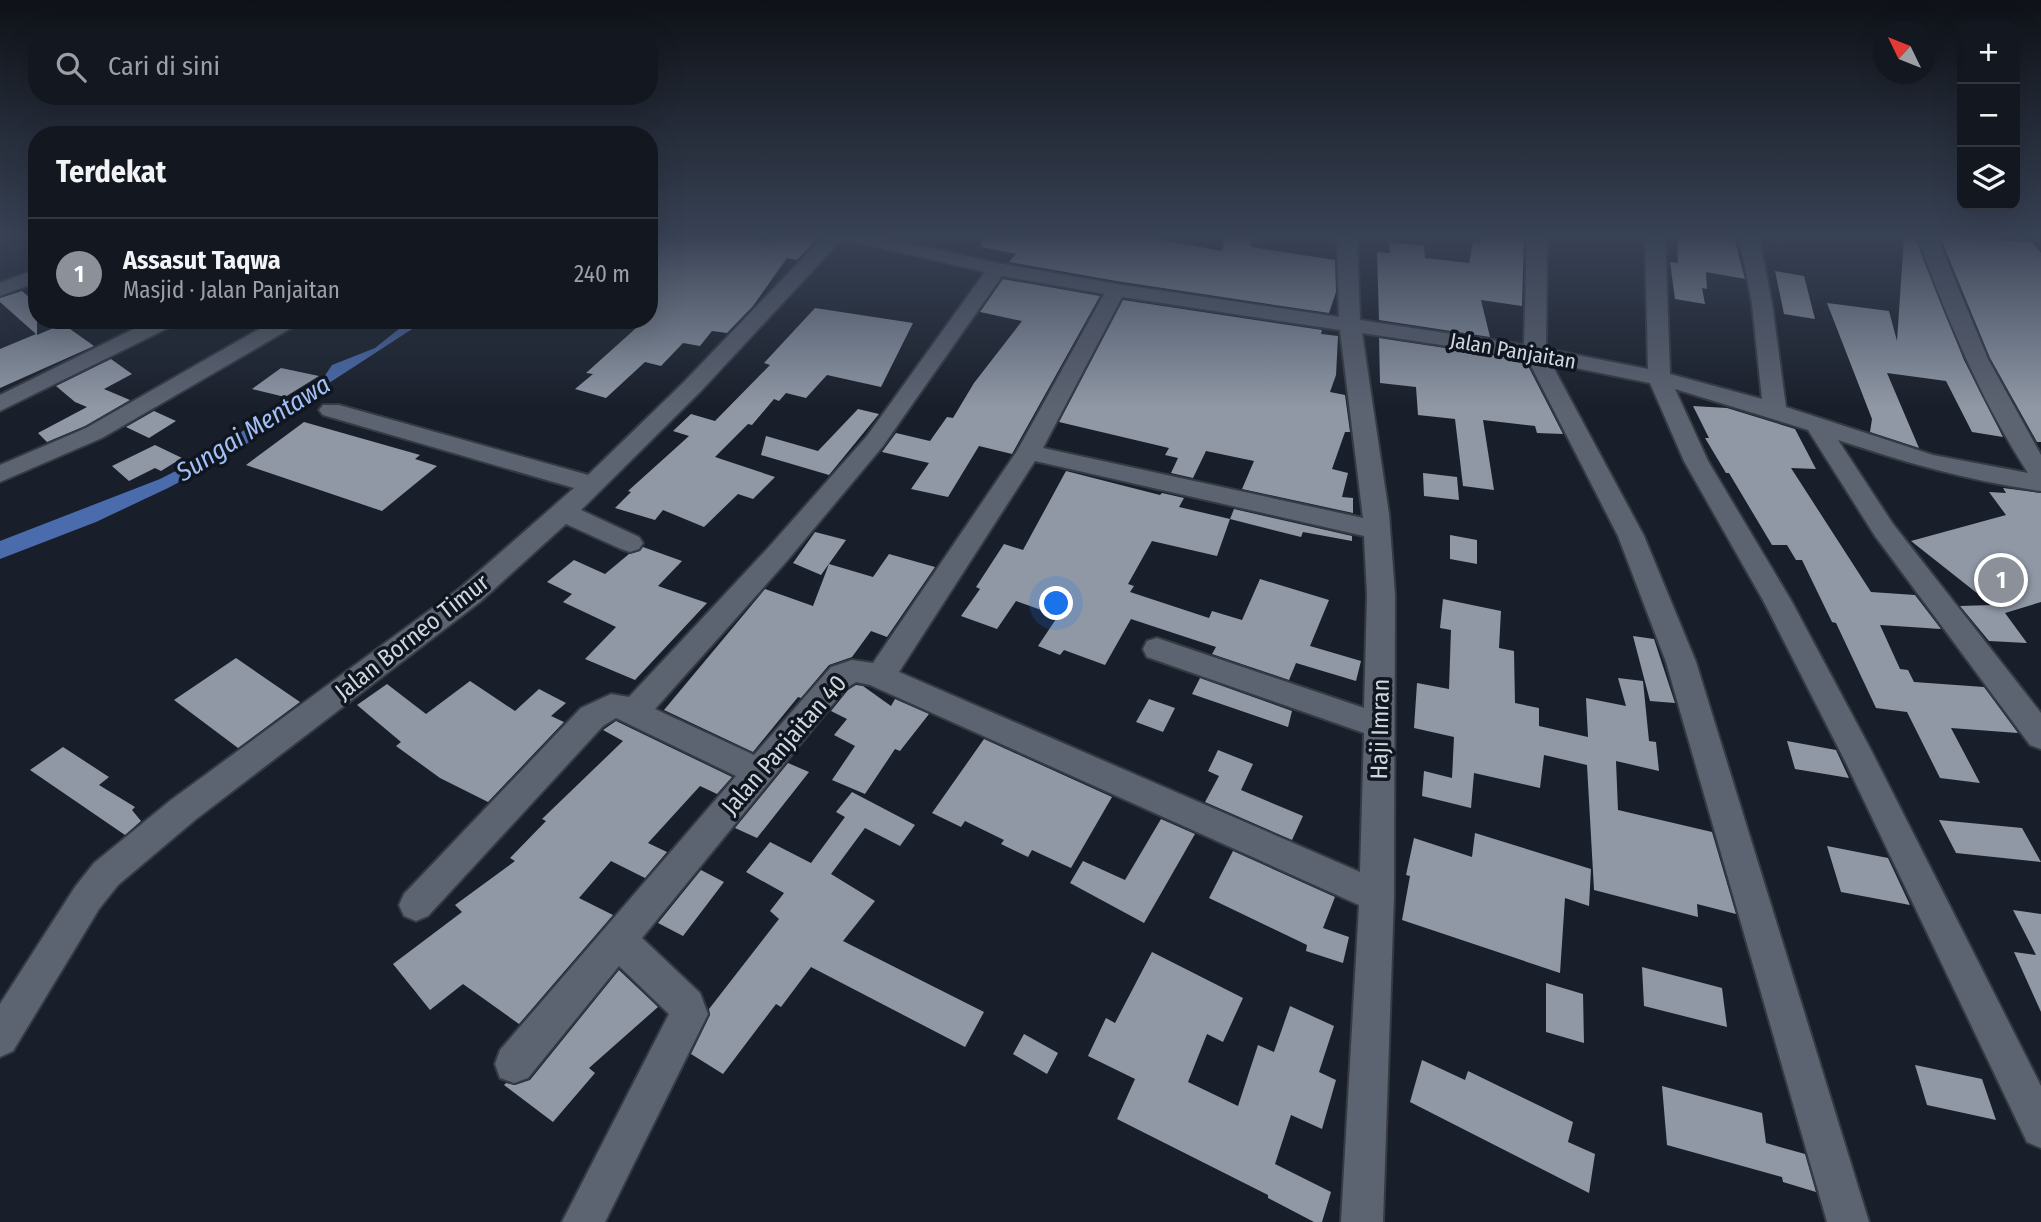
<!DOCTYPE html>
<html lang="id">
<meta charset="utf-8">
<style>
:root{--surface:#131720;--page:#1c2029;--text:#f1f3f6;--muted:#9d9fa5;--line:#32363e;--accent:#8c9099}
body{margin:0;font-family:"Fira Sans Condensed",sans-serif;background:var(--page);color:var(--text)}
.controls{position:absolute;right:21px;top:21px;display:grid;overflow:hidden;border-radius:14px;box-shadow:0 7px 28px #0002}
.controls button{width:63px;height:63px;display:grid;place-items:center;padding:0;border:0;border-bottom:2px solid var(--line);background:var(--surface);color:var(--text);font:35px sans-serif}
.compass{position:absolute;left:1873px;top:21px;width:63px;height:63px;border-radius:50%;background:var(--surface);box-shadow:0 7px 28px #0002;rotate:313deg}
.you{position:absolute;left:1057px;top:604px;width:24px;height:24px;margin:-18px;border:5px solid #fff;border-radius:50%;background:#1a73e8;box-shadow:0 0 0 10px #1a73e833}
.badge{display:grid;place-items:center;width:46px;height:46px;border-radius:50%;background:var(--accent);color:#fff;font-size:23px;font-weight:700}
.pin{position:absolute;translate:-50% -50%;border:4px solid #fff;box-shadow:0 2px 7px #0006}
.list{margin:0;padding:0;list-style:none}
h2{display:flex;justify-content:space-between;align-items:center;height:91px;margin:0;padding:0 28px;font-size:30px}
h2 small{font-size:23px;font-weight:400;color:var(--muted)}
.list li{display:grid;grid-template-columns:46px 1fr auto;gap:21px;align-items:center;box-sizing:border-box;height:112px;padding:0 28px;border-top:2px solid var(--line)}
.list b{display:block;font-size:26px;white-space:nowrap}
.list p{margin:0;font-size:23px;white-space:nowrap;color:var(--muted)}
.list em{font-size:23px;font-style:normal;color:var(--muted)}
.icon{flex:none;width:38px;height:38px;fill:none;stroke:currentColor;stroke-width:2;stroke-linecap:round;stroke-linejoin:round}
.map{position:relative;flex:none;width:2041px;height:1222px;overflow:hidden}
.search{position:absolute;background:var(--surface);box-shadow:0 7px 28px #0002;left:28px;top:28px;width:630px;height:77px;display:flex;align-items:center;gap:18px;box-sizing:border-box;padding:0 24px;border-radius:28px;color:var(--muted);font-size:26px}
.panel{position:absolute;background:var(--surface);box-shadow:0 7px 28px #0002;left:28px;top:126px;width:630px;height:203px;border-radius:28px}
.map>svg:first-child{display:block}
.water{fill:#4a6cad}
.building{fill:#9098a6}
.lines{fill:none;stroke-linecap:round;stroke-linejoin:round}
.minor-casing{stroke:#363a43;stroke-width:4}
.minor{fill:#5c6371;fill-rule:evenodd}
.labels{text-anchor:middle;stroke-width:7;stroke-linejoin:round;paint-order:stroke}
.far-street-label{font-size:21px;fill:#d1d6dd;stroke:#101620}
.street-label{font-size:24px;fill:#d1d6dd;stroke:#101620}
.water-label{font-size:26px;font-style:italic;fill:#a2c0f6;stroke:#101620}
</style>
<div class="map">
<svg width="2041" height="1222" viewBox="0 0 2041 1222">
<rect width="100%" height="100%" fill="#191f2a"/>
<!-- water -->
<path class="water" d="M 410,320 L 426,320 L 329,383 L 234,453 L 168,488 L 96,522 L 0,559 L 0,541 L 160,479 L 205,456 L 324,377 L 332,365 L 375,348 Z"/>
<!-- building -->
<path class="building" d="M 649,237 L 749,237 L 769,242 L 774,237 L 819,237 L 797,260 L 787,258 L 753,306 L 727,333 L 712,331 L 700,346 L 683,343 L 661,366 L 645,362 L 606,398 L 575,389 L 593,374 L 586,373 L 645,320 L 649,320 Z
M 982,237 L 1145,237 L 1222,251 L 1226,237 L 1252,237 L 1251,247 L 1335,260 L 1336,292 L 1329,313 L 1116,281 L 1009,262 L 1016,254 L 981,247 Z
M 1481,237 L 1524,237 L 1522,306 L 1481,300 L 1490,337 L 1379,320 L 1377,252 L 1390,253 L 1389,242 L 1424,246 L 1425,258 L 1469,263 L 1473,242 L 1480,243 Z
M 1677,237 L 1734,237 L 1745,279 L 1706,272 L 1707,289 L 1702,288 L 1705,304 L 1675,299 L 1670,262 L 1678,263 Z
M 1904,237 L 1915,237 L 1964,360 L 2003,437 L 1972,432 L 1946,381 L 1887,373 L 1919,448 L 1870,432 L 1872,419 L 1827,303 L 1889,311 L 1897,341 Z
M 1940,237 L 1995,237 L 1997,240 L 2033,243 L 2041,253 L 2041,442 L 2037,442 L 1990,358 Z
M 1775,271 L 1804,276 L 1815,319 L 1784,314 Z
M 1003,279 L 1100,296 L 1012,454 L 979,446 L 948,497 L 911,489 L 929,463 L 882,452 L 896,433 L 930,441 L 947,417 L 953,418 L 974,383 L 1022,321 L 980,312 Z
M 22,291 L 37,304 L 37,335 L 63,324 L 94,346 L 0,388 L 0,349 L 36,334 L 0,302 L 0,298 Z
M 1123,300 L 1322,330 L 1321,334 L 1338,336 L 1336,375 L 1330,392 L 1345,395 L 1350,432 L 1345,432 L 1332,469 L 1348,473 L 1342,497 L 1353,498 L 1353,513 L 1242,489 L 1254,461 L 1206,451 L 1193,478 L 1171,473 L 1178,458 L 1165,455 L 1169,448 L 1059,422 Z
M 815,308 L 913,323 L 881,387 L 827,375 L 806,398 L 786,393 L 779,401 L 774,399 L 752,425 L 748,424 L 715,457 L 775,477 L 753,499 L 738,494 L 704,527 L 663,510 L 655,520 L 615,508 L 631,492 L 628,491 L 689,436 L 673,431 L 691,414 L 715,421 L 770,365 L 764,363 Z
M 1379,338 L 1525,360 L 1563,434 L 1537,433 L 1535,426 L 1483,420 L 1494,490 L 1463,486 L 1455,419 L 1418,415 L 1416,387 L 1380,383 Z
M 111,359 L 132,374 L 104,389 L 130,400 L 85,426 L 47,442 L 38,433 L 87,407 L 75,402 L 56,386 Z
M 281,368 L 319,376 L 285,397 L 252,389 Z
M 1693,406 L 1727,408 L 1795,429 L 1816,469 L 1791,468 L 1871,592 L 1915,595 L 1941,629 L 1880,625 L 1900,669 L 1908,670 L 1914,682 L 1984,687 L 2018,733 L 1951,728 L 1980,783 L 1940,778 L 1907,712 L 1876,708 L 1836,623 L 1832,622 L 1802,560 L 1796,560 L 1787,545 L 1772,545 L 1729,473 L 1726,473 L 1705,438 L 1709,438 Z
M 858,409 L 879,414 L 829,475 L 761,455 L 766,436 L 818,451 Z
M 154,411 L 176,421 L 149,438 L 126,427 Z
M 304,422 L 420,455 L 415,459 L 437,466 L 382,511 L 246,465 Z
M 155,445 L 182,458 L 161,471 L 155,468 L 129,481 L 112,466 Z
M 1066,471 L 1160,495 L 1162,493 L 1184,498 L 1179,507 L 1230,519 L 1217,556 L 1152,541 L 1128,584 L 1134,586 L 1130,592 L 1209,618 L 1212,611 L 1242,620 L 1260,579 L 1329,600 L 1310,646 L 1361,661 L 1356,681 L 1296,663 L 1289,680 L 1212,654 L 1216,647 L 1131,619 L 1105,665 L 1064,650 L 1060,655 L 1038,646 L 1058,616 L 1016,601 L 997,629 L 961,616 L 980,589 L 976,587 L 1004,544 L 1023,550 Z
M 1423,473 L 1457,477 L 1459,500 L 1424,496 Z
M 2003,488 L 2041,493 L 2041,602 L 2005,613 L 2027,643 L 1989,641 L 1960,606 L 1992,605 L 1911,541 L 2006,515 L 1989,492 L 2006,493 Z
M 1234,509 L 1352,536 L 1352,541 L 1303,532 L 1301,537 L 1230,519 Z
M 815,532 L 846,540 L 821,575 L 793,563 Z
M 1450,535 L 1477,540 L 1477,564 L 1450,559 Z
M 643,547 L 682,561 L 658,586 L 707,603 L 635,680 L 585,659 L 616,627 L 563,602 L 572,594 L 547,582 L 574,560 L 605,574 L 629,554 L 640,551 Z
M 889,554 L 935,567 L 887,637 L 871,631 L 852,657 L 829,665 L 801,698 L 798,697 L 753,752 L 664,710 L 765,589 L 813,606 L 829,564 L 873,577 Z
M 1443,599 L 1501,611 L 1499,648 L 1514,651 L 1515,703 L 1539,708 L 1539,726 L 1588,737 L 1586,698 L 1626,706 L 1618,678 L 1643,681 L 1649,741 L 1656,742 L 1659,771 L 1616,761 L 1618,810 L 1712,832 L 1736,914 L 1697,904 L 1698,917 L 1594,890 L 1587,765 L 1544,755 L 1540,788 L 1474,773 L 1471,808 L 1422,796 L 1424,771 L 1452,778 L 1454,737 L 1414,728 L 1417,683 L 1449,689 L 1451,630 L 1440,628 Z
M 1633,636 L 1654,639 L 1675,703 L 1650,701 Z
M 236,658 L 300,702 L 238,748 L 174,700 Z
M 1200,678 L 1292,711 L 1288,727 L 1192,694 Z
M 470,681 L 515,711 L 539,689 L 566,703 L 551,716 L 564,722 L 488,802 L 440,778 L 396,746 L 401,742 L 357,705 L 387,684 L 426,714 Z
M 856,685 L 863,686 L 891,706 L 895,699 L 929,714 L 900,751 L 895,749 L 865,794 L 832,780 L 855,746 L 834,735 L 847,719 L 831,711 L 848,690 Z
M 1149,699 L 1175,708 L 1163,732 L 1136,722 Z
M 616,721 L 732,777 L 717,794 L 700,786 L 648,843 L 667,852 L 645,878 L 611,861 L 579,898 L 613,915 L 519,1024 L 463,984 L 430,1010 L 393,964 L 462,912 L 455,905 L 515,861 L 510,858 L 546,821 L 542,819 L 623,741 L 603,730 Z
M 984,739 L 1112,797 L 1071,868 L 1032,850 L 1028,857 L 1001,844 L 1004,840 L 965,821 L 961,827 L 932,813 Z
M 1787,741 L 1836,750 L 1849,778 L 1795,769 Z
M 63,747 L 109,777 L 99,785 L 135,807 L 132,810 L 141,821 L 125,835 L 30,770 Z
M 1218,750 L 1253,764 L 1241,790 L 1303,816 L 1292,840 L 1205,802 L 1219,776 L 1208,771 Z
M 788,763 L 809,772 L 757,838 L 735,828 Z
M 852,792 L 915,825 L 900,846 L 865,828 L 831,874 L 875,901 L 843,941 L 984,1012 L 965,1047 L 811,967 L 781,1007 L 776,1004 L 723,1074 L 691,1054 L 710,1015 L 709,1009 L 779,919 L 770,911 L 784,893 L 746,872 L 770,842 L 811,863 L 845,817 L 836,812 Z
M 1161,819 L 1195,834 L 1144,923 L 1070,883 L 1083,861 L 1125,880 Z
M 1939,820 L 2022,828 L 2041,862 L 1956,853 Z
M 1475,833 L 1591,869 L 1589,906 L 1565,898 L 1560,973 L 1402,920 L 1410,876 L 1406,875 L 1414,838 L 1472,857 Z
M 1827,846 L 1888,858 L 1910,905 L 1841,892 Z
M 1233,851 L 1335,897 L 1323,928 L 1349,937 L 1343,963 L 1306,951 L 1307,945 L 1209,898 Z
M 701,870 L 724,882 L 683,936 L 658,923 Z
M 2013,910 L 2041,914 L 2041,1012 L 2014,952 L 2036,955 Z
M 1152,952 L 1243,998 L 1223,1042 L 1207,1034 L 1188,1082 L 1238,1106 L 1258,1045 L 1274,1052 L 1290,1006 L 1334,1026 L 1319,1072 L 1336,1080 L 1322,1129 L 1291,1115 L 1275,1164 L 1331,1192 L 1322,1222 L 1314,1222 L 1268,1198 L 1268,1195 L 1117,1119 L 1135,1079 L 1088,1056 L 1106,1018 L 1115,1023 Z
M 1642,967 L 1722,988 L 1727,1027 L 1644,1006 Z
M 619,970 L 658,1007 L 589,1068 L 595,1073 L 553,1122 L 504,1085 L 506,1083 L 515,1085 L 530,1080 Z
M 1546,983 L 1583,994 L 1584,1043 L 1546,1032 Z
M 1024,1034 L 1058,1053 L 1047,1074 L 1013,1054 Z
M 1422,1060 L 1465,1080 L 1468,1071 L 1573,1122 L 1568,1142 L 1595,1154 L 1589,1193 L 1410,1102 Z
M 1915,1065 L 1982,1079 L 1996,1120 L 1927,1105 Z
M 1662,1086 L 1762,1113 L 1766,1143 L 1805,1154 L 1816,1192 L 1783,1182 L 1782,1177 L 1667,1145 Z"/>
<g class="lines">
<defs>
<path id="minor" d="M 823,237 L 878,237 L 997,263 L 1116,284 L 1339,317 L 1337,237 L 1357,237 L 1360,320 L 1524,345 L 1527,237 L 1547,237 L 1546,349 L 1648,369 L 1645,237 L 1665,237 L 1670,374 L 1762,399 L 1752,304 L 1739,237 L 1759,237 L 1772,304 L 1786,407 L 1933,455 L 2028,473 C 1980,399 1948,320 1917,237 L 1937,237 L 1988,359 L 2041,455 L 2041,491 C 1969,481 1907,463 1838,440 L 1893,524 L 2041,713 L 2041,749 L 2030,745 L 1875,536 L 1808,430 L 1675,389 L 1708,461 L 1792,602 L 1872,752 L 2041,1086 L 2041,1148 L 2027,1142 L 1846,763 L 1764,602 L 1684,461 L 1650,383 L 1551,363 L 1644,536 L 1696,662 L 1869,1222 L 1827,1222 L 1666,662 L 1618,536 L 1527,358 L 1362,333 L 1389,514 L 1395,595 L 1394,896 L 1383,1222 L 1341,1222 L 1359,905 L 870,685 L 856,682 L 846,688 L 642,938 L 700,993 L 708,1014 L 605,1222 L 562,1222 L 669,1014 L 619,966 L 528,1078 L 514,1083 L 500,1078 L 495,1064 L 500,1050 L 736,776 L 616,718 L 603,726 L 428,916 L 416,921 L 404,916 L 399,905 L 404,894 L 581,708 L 611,694 L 629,697 L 768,548 L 867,436 L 985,272 L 842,239 L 700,392 L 581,510 L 639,537 L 643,543 L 639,549 L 630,552 L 621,549 L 566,524 L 480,602 L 195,820 L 118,885 L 99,909 L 13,1051 L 0,1057 L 0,1004 L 75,887 L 94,863 L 171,800 L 460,588 L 574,488 L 323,415 L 319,410 L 323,405 L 339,405 L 588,475 L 684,382 ZM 1002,276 L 1104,294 L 1017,451 L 873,663 L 852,660 L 831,667 L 754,755 L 655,709 L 786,562 L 883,446 ZM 1122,297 L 1340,330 L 1363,518 L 1043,448 ZM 1035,461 L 1364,536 L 1367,595 L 1364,708 L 1157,638 L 1147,641 L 1143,649 L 1147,657 L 1364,733 L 1360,872 L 899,672 Z
M 37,269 L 37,282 L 0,296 L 0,283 Z
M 152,320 L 179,320 L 176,324 L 0,411 L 0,395 Z
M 275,320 L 301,320 L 298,324 L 102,438 L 0,482 L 0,465 L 86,428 Z"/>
</defs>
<!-- minor casing -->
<use href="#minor" class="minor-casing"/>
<!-- minor -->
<use href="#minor" class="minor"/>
</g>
<!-- sky -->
<linearGradient id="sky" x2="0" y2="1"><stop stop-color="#0e1117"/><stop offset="0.58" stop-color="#384255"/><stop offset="1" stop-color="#384255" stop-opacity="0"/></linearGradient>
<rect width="2041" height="408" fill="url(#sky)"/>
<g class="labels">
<!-- far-street labels -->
<g class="far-street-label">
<text transform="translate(1513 351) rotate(10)" y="7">Jalan Panjaitan</text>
</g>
<!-- street labels -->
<g class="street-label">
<text transform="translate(412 637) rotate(-38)" y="8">Jalan Borneo Timur</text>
<text transform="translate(1380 729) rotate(-89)" y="8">Haji Imran</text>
<text transform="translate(784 745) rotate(-49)" y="8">Jalan Panjaitan 40</text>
</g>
<!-- water labels -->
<g class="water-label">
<text transform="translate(253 428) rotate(-32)" y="9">Sungai Mentawa</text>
</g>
</g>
</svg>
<div class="controls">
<button>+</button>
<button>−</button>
<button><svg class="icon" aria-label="layers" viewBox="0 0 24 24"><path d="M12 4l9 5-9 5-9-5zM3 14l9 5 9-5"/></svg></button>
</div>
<svg class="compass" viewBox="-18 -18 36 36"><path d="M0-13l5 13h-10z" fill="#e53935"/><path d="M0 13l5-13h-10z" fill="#9d9fa5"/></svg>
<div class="you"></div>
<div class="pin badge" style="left:2001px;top:580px">1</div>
<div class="search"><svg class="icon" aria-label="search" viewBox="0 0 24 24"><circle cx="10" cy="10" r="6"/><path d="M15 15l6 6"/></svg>Cari di sini</div>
<section class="panel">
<h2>Terdekat<small></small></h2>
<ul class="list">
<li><span class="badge">1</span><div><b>Assasut Taqwa</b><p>Masjid · Jalan Panjaitan</p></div><em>240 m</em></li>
</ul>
</section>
</div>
